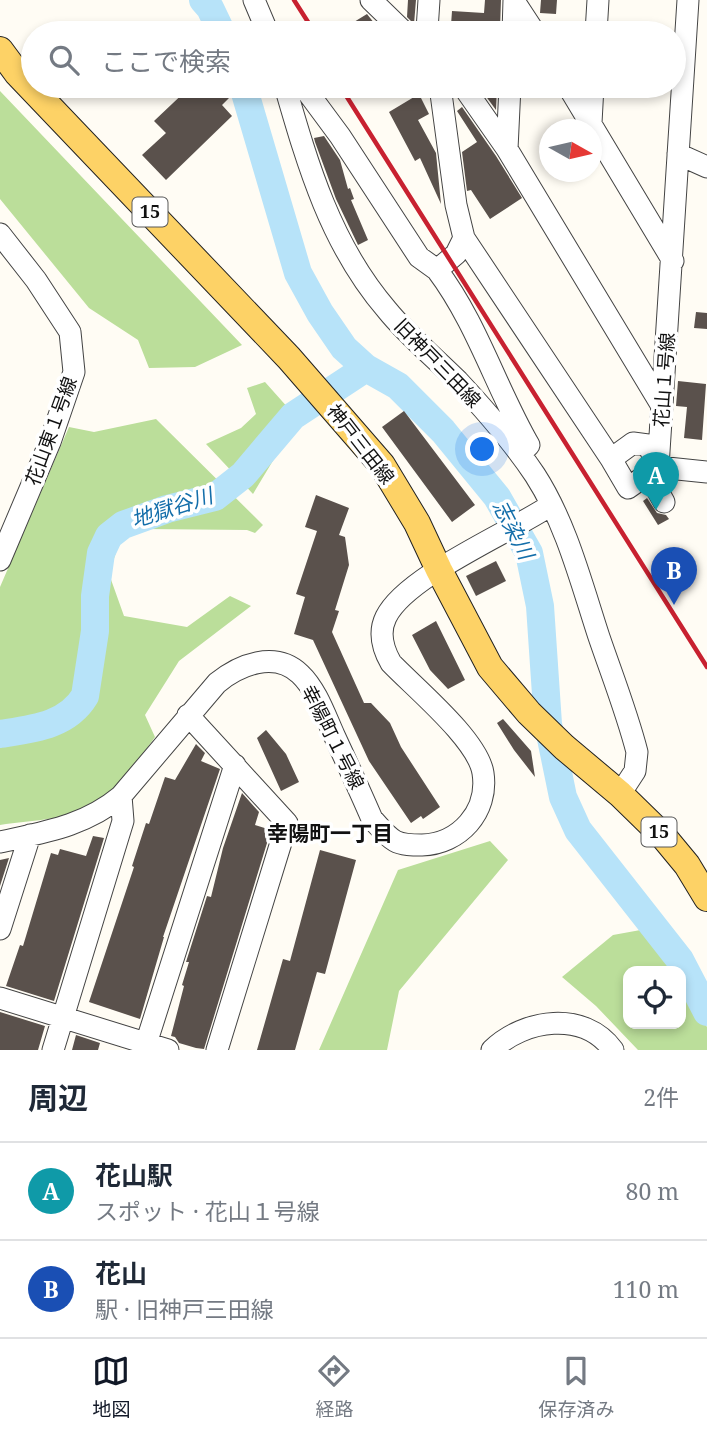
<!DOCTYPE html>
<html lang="ja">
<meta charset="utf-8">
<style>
:root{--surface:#fff;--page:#f2f2f3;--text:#1f2937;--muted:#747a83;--line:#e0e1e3;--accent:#111827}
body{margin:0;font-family:"Noto Serif","Noto Sans JP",serif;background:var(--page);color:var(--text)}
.controls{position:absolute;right:21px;bottom:21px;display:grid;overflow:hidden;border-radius:14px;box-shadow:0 4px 10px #0003}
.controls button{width:63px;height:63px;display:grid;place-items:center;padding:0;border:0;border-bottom:2px solid var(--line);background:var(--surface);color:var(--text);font:35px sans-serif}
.compass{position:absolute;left:539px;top:119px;width:63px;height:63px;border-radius:50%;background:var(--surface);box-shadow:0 4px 10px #0003;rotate:98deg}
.you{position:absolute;left:483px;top:450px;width:24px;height:24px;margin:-18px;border:5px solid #fff;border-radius:50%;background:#1a73e8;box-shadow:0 0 0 10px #1a73e833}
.badge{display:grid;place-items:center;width:46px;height:46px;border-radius:50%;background:var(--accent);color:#fff;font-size:23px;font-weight:700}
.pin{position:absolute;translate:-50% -58px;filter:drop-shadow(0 2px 4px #0008)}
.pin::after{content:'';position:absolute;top:37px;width:24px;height:21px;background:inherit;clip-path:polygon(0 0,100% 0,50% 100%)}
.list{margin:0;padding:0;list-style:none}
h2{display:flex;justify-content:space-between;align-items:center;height:91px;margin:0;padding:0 28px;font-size:30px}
h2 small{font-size:23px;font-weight:400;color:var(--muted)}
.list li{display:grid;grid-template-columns:46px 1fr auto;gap:21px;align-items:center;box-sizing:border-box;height:98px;padding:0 28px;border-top:2px solid var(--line)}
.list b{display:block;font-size:26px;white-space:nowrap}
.list p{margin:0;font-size:23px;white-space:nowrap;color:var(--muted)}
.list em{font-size:23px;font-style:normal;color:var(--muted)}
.icon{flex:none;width:38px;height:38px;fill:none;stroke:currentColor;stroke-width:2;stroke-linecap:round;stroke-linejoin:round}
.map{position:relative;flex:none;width:707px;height:1050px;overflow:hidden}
.search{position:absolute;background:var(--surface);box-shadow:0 4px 10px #0003;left:21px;right:21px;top:21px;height:77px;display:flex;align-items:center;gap:18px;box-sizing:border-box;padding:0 24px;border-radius:38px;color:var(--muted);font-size:26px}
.sheet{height:287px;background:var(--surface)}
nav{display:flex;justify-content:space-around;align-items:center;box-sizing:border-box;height:98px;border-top:2px solid var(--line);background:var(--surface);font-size:19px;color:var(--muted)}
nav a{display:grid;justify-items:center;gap:4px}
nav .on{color:var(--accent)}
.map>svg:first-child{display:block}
.forest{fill:#bbde9a}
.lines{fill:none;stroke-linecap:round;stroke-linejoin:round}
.river{stroke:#b7e3f9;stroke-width:28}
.building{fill:#5a514c}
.minor-casing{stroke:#444;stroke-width:23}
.major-casing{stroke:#222;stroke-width:28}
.minor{stroke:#fff;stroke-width:21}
.major{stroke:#fdd266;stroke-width:26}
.rail{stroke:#c82130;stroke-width:4.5}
.labels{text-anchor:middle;stroke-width:7;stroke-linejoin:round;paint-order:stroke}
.shield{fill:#fff;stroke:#585858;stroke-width:2}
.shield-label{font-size:18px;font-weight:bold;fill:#111}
.street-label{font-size:19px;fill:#111;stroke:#fff}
.water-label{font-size:21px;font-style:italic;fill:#136eaa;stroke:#fff}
.neighbourhood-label{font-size:21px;font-weight:bold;fill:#111;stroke:#fff}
</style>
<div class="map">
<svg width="707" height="1050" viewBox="0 0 707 1050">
<rect width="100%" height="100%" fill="#fffcf4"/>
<!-- forest -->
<path class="forest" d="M 0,91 L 242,345 L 195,367 L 149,368 L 138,340 L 89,308 L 0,199 Z
M 265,382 L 298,419 L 253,494 L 206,444 L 241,428 L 256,414 L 247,388 Z
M 156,419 L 263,525 L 255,533 L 247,530 L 145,529 L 121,537 L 109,574 L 124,616 L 187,627 L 230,596 L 251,606 L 179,661 L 145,715 L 155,737 C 139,759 123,784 101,800 C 75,820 32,820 0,825 L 0,587 L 69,427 L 94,432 Z
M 490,841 L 508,860 L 399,991 L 387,1050 L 319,1050 L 398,870 Z
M 646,929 L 673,971 L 628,971 L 628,1024 L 681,1024 L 681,984 L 707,1027 L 707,1050 L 638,1050 L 596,1006 L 562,977 L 613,935 Z"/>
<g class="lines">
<!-- river -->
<path class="river" d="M 203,0 L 210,8 L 222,33
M 243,86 L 298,273 L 320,313 L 344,348 L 366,368 L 398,386 L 443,431 L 497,497 L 529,553 L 540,606 L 548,724 L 563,797 L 578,830 L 680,960 L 707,1012
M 0,734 C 32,729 67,726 85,696 L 95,631 L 95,596 L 101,553 L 109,536 L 123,525 L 167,509 L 215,497 L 243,475 L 293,416 L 366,368"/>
</g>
<!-- building -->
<path class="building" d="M 408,0 L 416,0 L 414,24 L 407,17 Z
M 485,0 L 501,0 L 500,29 L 471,27 L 470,33 L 456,33 L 456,25 L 451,25 L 452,11 L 484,13 Z
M 541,0 L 557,0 L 556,14 L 540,13 Z
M 367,14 L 382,33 L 336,33 Z
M 191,86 L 217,86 L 229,98 L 222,105 L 232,116 L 166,180 L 142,155 L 166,133 L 154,121 Z
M 486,86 L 497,86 L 496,110 L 485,95 Z
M 419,94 L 429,114 L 418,120 L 436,153 L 441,204 L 420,158 L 415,161 L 389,112 Z
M 462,107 L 496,156 L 522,198 L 490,219 L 471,190 L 467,191 L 462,152 L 477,142 L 457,111 Z
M 324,136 L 340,160 L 348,189 L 350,188 L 354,199 L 351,200 L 368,240 L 358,245 L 336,199 L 315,142 L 314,138 Z
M 696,312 L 707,313 L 707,329 L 694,328 Z
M 678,381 L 706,384 L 702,440 L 684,438 L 687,407 L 676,406 Z
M 404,411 L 475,505 L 452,522 L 382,427 Z
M 316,495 L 349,508 L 339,535 L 345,537 L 349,565 L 335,610 L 339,611 L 332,632 L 364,703 L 371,703 L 390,723 L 401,747 L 440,807 L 423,819 L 421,816 L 411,823 L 369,761 L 313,640 L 294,634 L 305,597 L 296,594 L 317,531 L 305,527 Z
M 647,498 L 657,513 L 666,515 L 669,519 L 658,525 L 643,501 Z
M 496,561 L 506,581 L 476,596 L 466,576 Z
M 436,621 L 465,680 L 448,689 L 430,670 L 412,635 Z
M 503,719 L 531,751 L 535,777 L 514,750 L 497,723 Z
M 266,730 L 286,754 L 299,782 L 281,791 L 257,738 Z
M 196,744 L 205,753 L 201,761 L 220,769 L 163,937 L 164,937 L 140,1019 L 89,1002 L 134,867 L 132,866 L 146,823 L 149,824 L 165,777 L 175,780 Z
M 242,793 L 259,812 L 255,825 L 271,830 L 204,1049 L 196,1048 L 179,1043 L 175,1037 L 171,1036 L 184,986 L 182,985 L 189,962 L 186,962 L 207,896 L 211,897 L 223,848 Z
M 93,836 L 104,838 L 54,1001 L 6,986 L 20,945 L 23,946 L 51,853 L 58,855 L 60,849 L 86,856 Z
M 320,850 L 356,860 L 325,974 L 317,972 L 295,1050 L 257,1050 L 283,959 L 290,961 Z
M 9,858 L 0,886 L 0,860 Z
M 0,1012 L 45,1026 L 38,1050 L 0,1050 Z
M 76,1035 L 100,1043 L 98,1050 L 72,1050 Z"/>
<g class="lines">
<defs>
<path id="minor" d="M 254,0 L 268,33
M 371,0 L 405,33
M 429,0 L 427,30 L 429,33
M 514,1 L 535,33
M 513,33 L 514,0
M 596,33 L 598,0
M 285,86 C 308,166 331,245 387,310 C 408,336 434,357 458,381 C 485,410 513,442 535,475 C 566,523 581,582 599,637 C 612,675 627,713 637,752 L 635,771 L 620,794
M 303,86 L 340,136 L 419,257 L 437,270
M 440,86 L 456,205 L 464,238 L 456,254 L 437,270 C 477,323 496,388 529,445 L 520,454
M 463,86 L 507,149 L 662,406
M 568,86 L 673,261
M 591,123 L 593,86
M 507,149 L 510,86
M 678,154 L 707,167
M 0,234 L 36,280 L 70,332 L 74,372 L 50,442 L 0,560
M 464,238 L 611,459 L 628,488 L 658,467 L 688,0
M 611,459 L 633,443 L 648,445 L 658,467 L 707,472
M 649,475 L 664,502
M 188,715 L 287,823 L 217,1050
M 0,842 C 45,832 85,826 121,796 L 217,683 C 239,665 275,650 300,674 C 316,689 325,715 334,735 C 347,763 360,791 372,819 C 379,826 386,836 395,841 C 402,845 413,845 422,845 C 459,844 489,812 483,773 C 478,740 416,689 391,663 C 383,649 378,633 386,617 C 406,576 511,532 551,505
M 0,929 L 30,835
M 0,998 L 168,1050
M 53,1050 L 123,821 L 121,796
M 144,1050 L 235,765
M 492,1050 C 524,1019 584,1010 613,1050"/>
<path id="major" d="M 0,50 L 17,73 L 289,358 L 382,465 L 417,523 L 439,570 L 490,667 L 529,713 L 564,747 L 620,794 L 663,836 L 687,865 L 707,898"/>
</defs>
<!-- minor casing -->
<use href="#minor" class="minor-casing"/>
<!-- major casing -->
<use href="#major" class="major-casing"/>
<!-- minor -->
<use href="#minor" class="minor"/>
<!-- major -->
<use href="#major" class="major"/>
<!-- rail -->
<path class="rail" d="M 294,0 L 315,33
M 340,86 L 707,667"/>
</g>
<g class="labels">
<!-- shield labels -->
<g class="shield">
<rect x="132.5" y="197.5" width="35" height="29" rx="5"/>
<rect x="641.5" y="817.5" width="35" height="29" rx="5"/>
</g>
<g class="shield-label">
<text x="150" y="218">15</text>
<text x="659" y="838">15</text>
</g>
<!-- street labels -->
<g class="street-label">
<text transform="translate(438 363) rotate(46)" y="7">旧神戸三田線</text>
<text transform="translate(664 380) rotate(-86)" y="7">花山１号線</text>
<text transform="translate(51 431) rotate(-70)" y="7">花山東１号線</text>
<text transform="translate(361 444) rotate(52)" y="7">神戸三田線</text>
<text transform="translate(333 737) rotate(63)" y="7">幸陽町１号線</text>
</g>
<!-- water labels -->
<g class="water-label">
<text transform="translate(172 508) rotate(-18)" y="7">地獄谷川</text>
<text transform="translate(513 530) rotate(63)" y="7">志染川</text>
</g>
<!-- neighbourhood labels -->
<g class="neighbourhood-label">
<text x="330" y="841">幸陽町一丁目</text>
</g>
</g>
</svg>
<div class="controls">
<button><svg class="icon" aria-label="locate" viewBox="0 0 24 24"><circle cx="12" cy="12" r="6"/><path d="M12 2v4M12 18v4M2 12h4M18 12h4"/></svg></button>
</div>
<svg class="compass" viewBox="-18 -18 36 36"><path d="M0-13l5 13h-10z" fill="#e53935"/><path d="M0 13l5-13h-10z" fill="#747a83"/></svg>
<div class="you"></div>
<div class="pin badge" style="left:656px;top:510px;background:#0f9aa8">A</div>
<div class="pin badge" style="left:674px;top:605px;background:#1a4fb4">B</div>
<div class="search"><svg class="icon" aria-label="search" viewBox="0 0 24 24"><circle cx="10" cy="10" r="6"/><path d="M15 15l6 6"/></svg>ここで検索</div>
</div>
<section class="sheet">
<h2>周辺<small>2件</small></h2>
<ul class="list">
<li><span class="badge" style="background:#0f9aa8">A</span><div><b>花山駅</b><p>スポット · 花山１号線</p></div><em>80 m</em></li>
<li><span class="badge" style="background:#1a4fb4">B</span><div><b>花山</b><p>駅 · 旧神戸三田線</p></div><em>110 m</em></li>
</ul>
</section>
<nav>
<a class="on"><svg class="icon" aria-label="map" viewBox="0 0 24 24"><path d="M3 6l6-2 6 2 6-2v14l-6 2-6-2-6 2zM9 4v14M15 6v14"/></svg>地図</a>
<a><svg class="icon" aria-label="directions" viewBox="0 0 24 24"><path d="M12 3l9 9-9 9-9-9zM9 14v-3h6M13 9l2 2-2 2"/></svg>経路</a>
<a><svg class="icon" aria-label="saved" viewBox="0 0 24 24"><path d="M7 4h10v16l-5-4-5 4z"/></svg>保存済み</a>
</nav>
